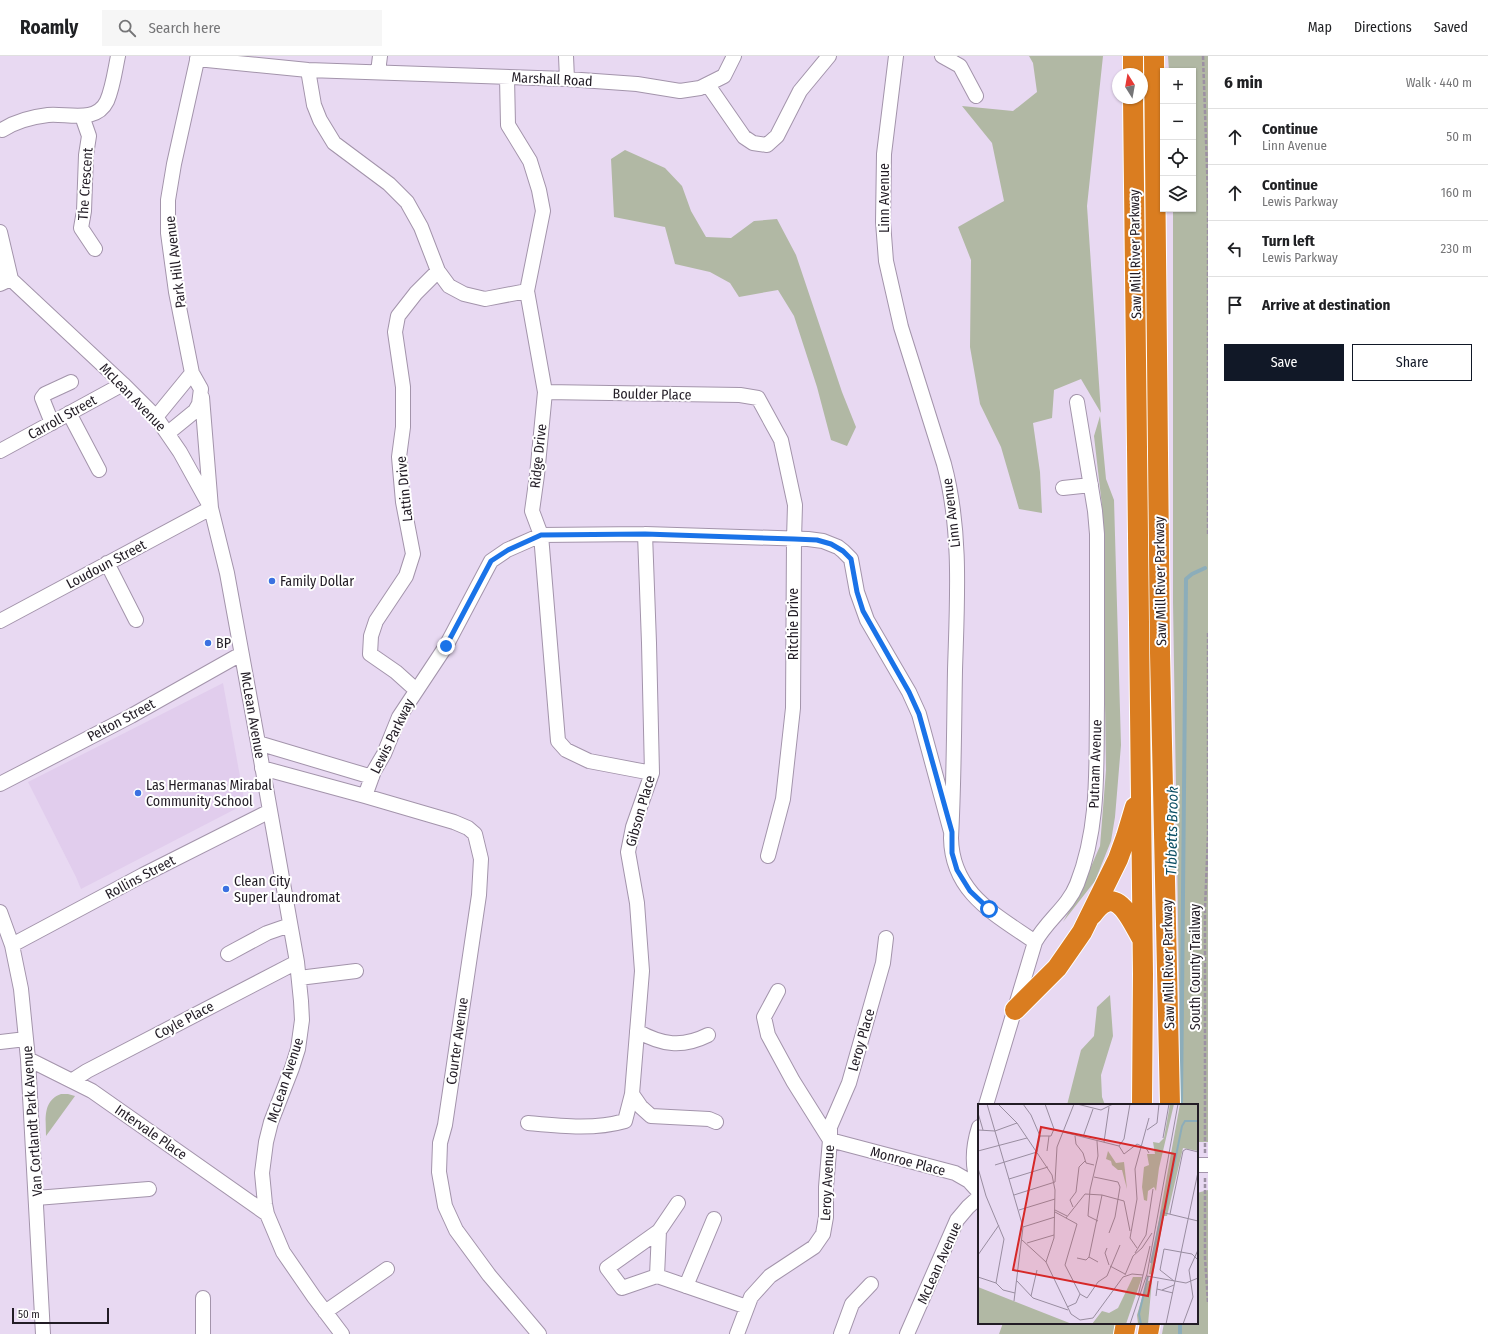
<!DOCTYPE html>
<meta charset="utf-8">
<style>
:root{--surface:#fff;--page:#f6f6f6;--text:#202124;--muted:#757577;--line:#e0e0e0;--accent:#111827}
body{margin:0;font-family:"Fira Sans Condensed",sans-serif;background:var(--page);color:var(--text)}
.controls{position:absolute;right:12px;top:12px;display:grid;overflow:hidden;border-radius:0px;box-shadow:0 1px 3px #0004}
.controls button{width:36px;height:36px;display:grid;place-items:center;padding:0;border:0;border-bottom:1px solid var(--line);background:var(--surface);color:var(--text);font:20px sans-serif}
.compass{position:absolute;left:1112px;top:12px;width:36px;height:36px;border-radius:50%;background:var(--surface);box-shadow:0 1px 3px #0004;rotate:349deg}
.scale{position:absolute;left:12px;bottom:10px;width:97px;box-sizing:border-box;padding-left:4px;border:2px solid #221c25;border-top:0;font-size:11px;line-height:14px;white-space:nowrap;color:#221c25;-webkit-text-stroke:3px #fff;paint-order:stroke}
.stop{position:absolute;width:12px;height:12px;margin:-9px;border:3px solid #1a73e8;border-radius:50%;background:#fff}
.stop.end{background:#1a73e8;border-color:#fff;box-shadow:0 1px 4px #0008}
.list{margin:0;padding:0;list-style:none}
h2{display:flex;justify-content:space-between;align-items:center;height:52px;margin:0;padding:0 16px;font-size:17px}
h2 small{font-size:13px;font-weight:400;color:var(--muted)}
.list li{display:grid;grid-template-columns:26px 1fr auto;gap:12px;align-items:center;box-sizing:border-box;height:56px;padding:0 16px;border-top:1px solid var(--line)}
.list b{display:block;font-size:15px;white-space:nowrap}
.list p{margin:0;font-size:13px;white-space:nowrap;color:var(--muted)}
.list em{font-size:13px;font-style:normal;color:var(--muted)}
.actions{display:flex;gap:8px;padding:12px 16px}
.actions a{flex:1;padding:9px 0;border:1px solid var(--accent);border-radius:0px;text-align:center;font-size:14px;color:var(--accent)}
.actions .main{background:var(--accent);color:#fff}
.icon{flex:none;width:22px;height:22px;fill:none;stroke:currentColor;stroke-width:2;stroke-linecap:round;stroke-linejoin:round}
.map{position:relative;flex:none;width:1208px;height:1278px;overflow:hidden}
header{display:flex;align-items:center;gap:24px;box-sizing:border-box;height:56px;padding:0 20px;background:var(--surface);border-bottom:1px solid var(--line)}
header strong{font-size:19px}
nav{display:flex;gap:22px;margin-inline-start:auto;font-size:14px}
.search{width:280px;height:36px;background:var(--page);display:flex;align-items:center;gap:10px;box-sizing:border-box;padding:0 14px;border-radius:0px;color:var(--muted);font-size:15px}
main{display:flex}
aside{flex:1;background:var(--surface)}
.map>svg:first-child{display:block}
.built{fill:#e1cded}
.green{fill:#b1b8a4}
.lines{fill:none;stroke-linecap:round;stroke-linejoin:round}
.stream{stroke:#8cadba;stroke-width:4}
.minor-casing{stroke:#a394ab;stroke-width:16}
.highway-casing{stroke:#fff;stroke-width:22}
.path{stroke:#9c90a3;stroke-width:2.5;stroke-dasharray:4 2;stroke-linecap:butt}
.minor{stroke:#fff;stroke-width:14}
.highway{stroke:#da7d20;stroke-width:20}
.minor-bridge-casing{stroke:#a394ab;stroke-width:16;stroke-linecap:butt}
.minor-bridge{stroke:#fff;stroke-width:14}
.route{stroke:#1a73e8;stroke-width:5}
.poi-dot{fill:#3b71e1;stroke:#fff;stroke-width:1.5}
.labels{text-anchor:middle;stroke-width:4;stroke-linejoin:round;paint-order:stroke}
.street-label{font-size:14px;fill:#221c25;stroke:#fff}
.poi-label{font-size:14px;fill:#221c25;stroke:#fff;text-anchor:start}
.water-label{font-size:15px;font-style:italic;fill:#0a4e63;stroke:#fff}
.inset-river{fill:none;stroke:#8cadba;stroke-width:2}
.inset-road{fill:none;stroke:#998da0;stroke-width:1}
.view{fill:#d62828;fill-opacity:0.15;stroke:#d62828;stroke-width:2}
.inset-edge{fill:none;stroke:#221c25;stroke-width:2}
</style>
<header>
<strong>Roamly</strong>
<div class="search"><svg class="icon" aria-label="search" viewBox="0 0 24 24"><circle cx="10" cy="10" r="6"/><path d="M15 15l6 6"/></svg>Search here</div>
<nav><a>Map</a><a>Directions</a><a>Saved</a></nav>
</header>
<main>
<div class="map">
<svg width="1208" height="1278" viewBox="0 0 1208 1278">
<rect width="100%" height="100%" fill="#e8d9f2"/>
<!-- built -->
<path class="built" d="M 223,627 L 245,748 L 81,833 L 76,821 L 28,726 Z"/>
<!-- green -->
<path class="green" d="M 1029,0 L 1103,0 L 1087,150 L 1101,357 L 1081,323 L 1054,334 L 1052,362 L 1033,367 L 1040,416 L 1042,457 L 1019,453 L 1001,391 L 980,348 L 970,291 L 971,204 L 958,171 L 1004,145 L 992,87 L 962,50 L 1013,55 L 1037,36 L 1033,7 Z
M 1168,0 L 1208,0 L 1208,1086 L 1197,1086 L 1197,1049 L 1181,1049 L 1173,546 L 1173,153 L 1193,153 L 1193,15 L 1169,15 Z
M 625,94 L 665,112 L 682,130 L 691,155 L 706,181 L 731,182 L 754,165 L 777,163 L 796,199 L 842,336 L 856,371 L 847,390 L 831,384 L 817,331 L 794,260 L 778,234 L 739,241 L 730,227 L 710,216 L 675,208 L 665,171 L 614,161 L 611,103 Z
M 1100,360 L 1106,423 L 1114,444 L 1121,689 L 1115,761 L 1111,785 L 1095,825 L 1063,866 L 1079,838 L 1100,790 L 1106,714 L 1102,450 L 1094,380 Z
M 1110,939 L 1113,980 L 1101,1019 L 1102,1041 L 1105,1049 L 1067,1049 L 1081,994 L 1094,980 L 1097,951 Z
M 61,1038 L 68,1038 L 75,1040 L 46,1080 C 46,1064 42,1045 61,1038 Z
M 1208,1134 L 1208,1278 L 1162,1278 L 1164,1267 L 1197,1267 L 1197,1137 Z
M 1003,1267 L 1115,1267 L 1115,1278 L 999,1278 Z"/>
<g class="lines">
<!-- stream -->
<path class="stream" d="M 1181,1049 L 1186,523 L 1192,518 L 1205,512
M 1180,1278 L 1180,1267"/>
<defs>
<path id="minor" d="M 566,0 L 567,23
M 896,0 L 884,98 L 883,166 L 886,205 L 901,271 L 944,408 C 962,475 957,546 955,614 C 954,670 954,726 951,782 C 952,837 995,858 1035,886
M 942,0 L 960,10 L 976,40
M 197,3 L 308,14 L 567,23 L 637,28 L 680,35 L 700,32 L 724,20 L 734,0
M 308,14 L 314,49 L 320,64 L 334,87 L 389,128 L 407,146 L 421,171 L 438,215 L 449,230 L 464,238 L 485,243 L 527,235
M 378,16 L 380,0
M 507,21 L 508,69 L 530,105 L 539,134 L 543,155 L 527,235 L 545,336 L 537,419 L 532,455 L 541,479 L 558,685 L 566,694 L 589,705 L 652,717
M 708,29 L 744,81 L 753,87 L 767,89 L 777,80 L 800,35 L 829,0
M 82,60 L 89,80 L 86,99 L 84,155 L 81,172 L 95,193
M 2,74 C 16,65 31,61 48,59 C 67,57 96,68 107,45 C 113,31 115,14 118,0
M 0,176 L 11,223 L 0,228
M 0,213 L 123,328 L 156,361 L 180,396 L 211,452 L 227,517 L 258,687 L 297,906 L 301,945 L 302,964 L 298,993 L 292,1012 L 271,1066 L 266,1086 L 262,1117 L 265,1148 L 267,1158 L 283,1196 L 314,1241 L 342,1278
M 545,336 L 740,339 L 758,342 L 781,384 L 795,449 L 794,483 L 793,652 L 783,743 L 768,800
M 69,357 L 99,414
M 156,361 L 192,317
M 52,367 L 42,342 L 45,338 L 71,326
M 168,377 L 195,355 L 199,348 L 201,333 L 192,317 L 176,236 L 168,177 L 168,144 L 174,108 L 198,0
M 0,395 L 123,328
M 1063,432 L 1091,429
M 645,478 L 649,587 L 652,717 L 633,771 L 628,796 L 637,847 L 642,915 L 632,1038 L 641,1051 L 651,1060 L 709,1063 L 716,1066
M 107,507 L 136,564
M 0,565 L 211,452 L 202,341
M 416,634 L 396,616 L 370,598 L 371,580 L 376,565 L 406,520 L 413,498 L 403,446 L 399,401 L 403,371 L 403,331 L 395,276 L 398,260 L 416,237 L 438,215
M 258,687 L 372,721
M 262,712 L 365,740 L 454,766 L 468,772 L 475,778 L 481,803 L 479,839 L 445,1069 L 440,1087 L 439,1116 L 445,1150 L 456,1174 L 489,1219 L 539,1278
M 0,728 L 131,660 L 241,598
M 365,740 L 374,715 L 384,698 L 399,661 L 446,590 L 491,505 L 507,494 L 541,479 L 645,478 L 808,483 L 823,485 L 838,491 L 843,495 L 851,503 L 857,536 L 867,564 L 909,636 L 919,658 L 951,776
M 0,856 L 12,889 L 21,933 L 28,1003 L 43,1278
M 12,889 L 143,819 L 270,755
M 228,898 L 267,877 L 290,869
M 299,922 L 356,915
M 778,935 L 764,961 L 768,979 L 793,1025 L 830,1084
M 637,975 C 662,989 682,992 708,979
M 0,986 L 26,983
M 28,1003 L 92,1035 L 267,1158
M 73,1024 L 87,1015 L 297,906
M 986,1049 L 1035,886 C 1047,864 1068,851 1077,828 C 1100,770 1096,709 1097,648 C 1097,591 1097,535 1097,478 L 1095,455 L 1077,346
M 528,1067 C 560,1070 594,1074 625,1065 L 632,1038
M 979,1071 C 972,1093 972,1111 979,1132
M 830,1084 L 955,1117 L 969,1125 L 979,1136
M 36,1142 L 149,1133
M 678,1147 L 659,1175 L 607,1212 L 622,1232 L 657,1220 L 747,1251
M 657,1220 L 659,1175
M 686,1230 L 714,1163
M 325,1256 L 387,1213
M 203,1278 L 203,1242
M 737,1278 L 751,1241 L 770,1220 L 814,1191 L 823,1178 L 826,1161 L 826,1131 L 830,1084 L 830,1071 L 849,1027 L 883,907 L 886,882
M 841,1278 L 852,1248 L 871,1228
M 907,1278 L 957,1164 L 968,1151 L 979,1141"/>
<path id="highway" d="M 1133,0 L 1133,18
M 1154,0 L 1160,597 L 1170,1049
M 1133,42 L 1143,918 L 1142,1049
M 1092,859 C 1116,825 1130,862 1142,883
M 1015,954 L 1057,912 L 1082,876 L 1118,803 L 1126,781 L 1135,751
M 1124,1278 L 1126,1267
M 1148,1278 L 1150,1267"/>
</defs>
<!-- minor casing -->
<use href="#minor" class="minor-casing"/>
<!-- highway casing -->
<use href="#highway" class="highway-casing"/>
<!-- path -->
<path class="path" d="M 1203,0 L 1208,140 L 1208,479
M 1205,1097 L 1205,853 L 1208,778 L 1208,576
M 1205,1122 L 1205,1202 L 1208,1247"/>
<!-- minor -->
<use href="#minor" class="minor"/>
<!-- highway -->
<use href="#highway" class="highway"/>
<defs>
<path id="minor-bridge" d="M 1197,1109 L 1208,1109"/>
</defs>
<!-- minor-bridge casing -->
<use href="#minor-bridge" class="minor-bridge-casing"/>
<!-- minor-bridge -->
<use href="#minor-bridge" class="minor-bridge"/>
</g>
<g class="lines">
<!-- route -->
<path class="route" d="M 446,590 L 491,505 L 508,494 L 541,479 L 645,478 L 794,483 L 817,484 L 831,488 L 843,495 L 851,503 L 857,536 L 863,555 L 909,636 L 919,658 L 952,776 L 952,797 L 957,814 L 970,835 L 989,853"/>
</g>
<!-- markers -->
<g class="poi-dot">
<circle cx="272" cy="525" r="4"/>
<circle cx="208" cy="587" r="4"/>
<circle cx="138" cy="737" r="4"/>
<circle cx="226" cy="833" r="4"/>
</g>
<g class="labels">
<!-- street labels -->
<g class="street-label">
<text transform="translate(552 23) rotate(3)" y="5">Marshall Road</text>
<text transform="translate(85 128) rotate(-86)" y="5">The Crescent</text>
<text transform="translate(884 142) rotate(-90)" y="5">Linn Avenue</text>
<text transform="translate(1135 198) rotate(-91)" y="5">Saw Mill River Parkway</text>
<text transform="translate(175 206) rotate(-97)" y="5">Park Hill Avenue</text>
<text transform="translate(652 338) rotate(1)" y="5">Boulder Place</text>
<text transform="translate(133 341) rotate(46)" y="5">McLean Avenue</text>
<text transform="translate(62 361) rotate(-29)" y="5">Carroll Street</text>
<text transform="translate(538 400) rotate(-84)" y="5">Ridge Drive</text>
<text transform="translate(404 433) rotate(-96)" y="5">Lattin Drive</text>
<text transform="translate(951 457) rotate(-97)" y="5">Linn Avenue</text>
<text transform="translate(106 508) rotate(-28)" y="5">Loudoun Street</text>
<text transform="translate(1160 525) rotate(-91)" y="5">Saw Mill River Parkway</text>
<text transform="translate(793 568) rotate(-90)" y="5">Ritchie Drive</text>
<text transform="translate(253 659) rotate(80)" y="5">McLean Avenue</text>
<text transform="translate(121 664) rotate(-28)" y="5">Pelton Street</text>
<text transform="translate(392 680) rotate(-64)" y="5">Lewis Parkway</text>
<text transform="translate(1095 708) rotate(-88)" y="5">Putnam Avenue</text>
<text transform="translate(640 755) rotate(-74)" y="5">Gibson Place</text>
<text transform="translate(140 821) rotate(-28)" y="5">Rollins Street</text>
<text transform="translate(1168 908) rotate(-91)" y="5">Saw Mill River Parkway</text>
<text transform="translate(1195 911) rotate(-90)" y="5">South County Trailway</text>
<text transform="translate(184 964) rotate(-28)" y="5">Coyle Place</text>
<text transform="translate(861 984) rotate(-74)" y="5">Leroy Place</text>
<text transform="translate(457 985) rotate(-82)" y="5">Courter Avenue</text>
<text transform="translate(285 1024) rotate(-72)" y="5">McLean Avenue</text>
<text transform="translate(32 1065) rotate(-94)" y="5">Van Cortlandt Park Avenue</text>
<text transform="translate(151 1076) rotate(35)" y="5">Intervale Place</text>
<text transform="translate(908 1105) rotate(15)" y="5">Monroe Place</text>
<text transform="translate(827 1127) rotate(-87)" y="5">Leroy Avenue</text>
<text transform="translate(939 1207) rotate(-66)" y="5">McLean Avenue</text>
</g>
<!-- poi labels -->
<g class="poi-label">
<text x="280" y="530">Family Dollar</text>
<text x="216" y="592">BP</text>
<text x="146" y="734">Las Hermanas Mirabal<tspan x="146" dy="16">Community School</tspan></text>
<text x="234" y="830">Clean City<tspan x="234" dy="16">Super Laundromat</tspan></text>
</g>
<!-- water labels -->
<g class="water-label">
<text transform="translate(1172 775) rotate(-89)" y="5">Tibbetts Brook</text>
</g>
</g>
<!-- overview -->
<g transform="translate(978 1048)">
<rect width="220" height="220" fill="#e8d9f2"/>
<path d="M 192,0 L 196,0 L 181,64 L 178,87 L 176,83 L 170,87 L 169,97 L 166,96 L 164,83 L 166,63 L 171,61 L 169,50 L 177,50 L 175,38 L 181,39 L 186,34 ZM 202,0 L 220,0 L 220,47 L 205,44 L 189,112 L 186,112 L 175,171 L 171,170 ZM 130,47 L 138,59 L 146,58 L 149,85 L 144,66 L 140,66 L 134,61 L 133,57 L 128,55 ZM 155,173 L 164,173 L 148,220 L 114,220 L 124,207 L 131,209 L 140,204 ZM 174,176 L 170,220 L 160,220 L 159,211 L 164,194 L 170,177 ZM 0,183 L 94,220 L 0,220 Z" fill="#b1b8a4"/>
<path class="inset-river" d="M 187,106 L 204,22 L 207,17 L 220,17M 173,159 L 184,107 L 186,106M 163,220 L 161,210 L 170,172"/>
<path class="inset-road" d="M 9,0 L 45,123 L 36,197M 20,0 L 39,19 L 74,71 L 77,86 L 76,134 L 68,158 L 93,210 L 102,216 L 115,214 L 145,173 L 154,170 L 165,171M 99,0 L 123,6 L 135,0M 0,9 L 5,26M 0,26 L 17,27 L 39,19M 169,26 L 179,19 L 181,0M 85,28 L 141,42M 62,32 L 73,32 L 76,25 L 67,0M 97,32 L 98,40 L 105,49 L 108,59 L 116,61M 105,33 L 115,5M 185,34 L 191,0M 119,37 L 120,52 L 112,86 L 110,112 L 120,117M 126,38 L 131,3M 141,42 L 146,35 L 152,0M 141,42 L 146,50 L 159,40 L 168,44 L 171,49M 0,47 L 49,34M 69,47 L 71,32M 17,61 L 59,48 L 62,32 L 53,11 L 45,0M 0,64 L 8,92 L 26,135 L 18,179M 116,73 L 140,78 L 142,83 L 137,113 L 131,129M 31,75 L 70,63M 36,91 L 77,78 L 79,43 L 96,0M 95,103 L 92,96 L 98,88 L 101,63 L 107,57M 41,106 L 77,95M 77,106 L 89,112M 77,108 L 99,120 L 87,161 L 102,190 L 109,194 L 120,178 L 129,172 L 142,141M 187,109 L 220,117M 192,110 L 205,47 L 208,45 L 220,48M 88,114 L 107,90 L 124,91 L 146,97 L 152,127M 45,123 L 77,113M 44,136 L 68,158M 49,139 L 76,131M 129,144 L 127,149 L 131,161M 159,144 L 152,134 L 159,95 L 157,65 L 171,14M 157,149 L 168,131 L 175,85M 0,151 L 21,121M 155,152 L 164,144 L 174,129M 99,154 L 108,156 L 111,153M 120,158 L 111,153 L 124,91M 132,162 L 147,170M 147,171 L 155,152M 169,172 L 208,179 L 220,174M 0,173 L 18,179 L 25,186 L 37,189M 39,177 L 55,194 L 90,206M 196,177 L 182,166 L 186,145 L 214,150 L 220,156M 179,185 L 195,189M 184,186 L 196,181M 53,192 L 59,166M 160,192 L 172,142M 178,192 L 180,177M 89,203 L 98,199 L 102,190M 152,220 L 169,170 L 200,0M 188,220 L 220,68M 205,220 L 215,193 L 211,166 L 220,146"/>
<path class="view" d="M 63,23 L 197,50 L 170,192 L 35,166 Z"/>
<rect width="220" height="220" class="inset-edge"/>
</g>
</svg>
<div class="controls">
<button>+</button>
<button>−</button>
<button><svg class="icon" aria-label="locate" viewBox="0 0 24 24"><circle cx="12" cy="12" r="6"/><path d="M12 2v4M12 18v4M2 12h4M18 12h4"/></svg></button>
<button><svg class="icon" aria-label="layers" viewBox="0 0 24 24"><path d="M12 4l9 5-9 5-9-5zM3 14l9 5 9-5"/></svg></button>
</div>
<svg class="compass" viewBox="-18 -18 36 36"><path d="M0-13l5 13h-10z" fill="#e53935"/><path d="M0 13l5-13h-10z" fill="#757577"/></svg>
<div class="scale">50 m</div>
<div class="stop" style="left:989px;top:853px"></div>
<div class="stop end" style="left:446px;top:590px"></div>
</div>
<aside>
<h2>6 min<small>Walk · 440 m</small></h2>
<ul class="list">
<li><svg class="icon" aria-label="ahead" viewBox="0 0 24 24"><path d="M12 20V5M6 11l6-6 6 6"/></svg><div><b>Continue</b><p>Linn Avenue</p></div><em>50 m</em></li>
<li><svg class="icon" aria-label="ahead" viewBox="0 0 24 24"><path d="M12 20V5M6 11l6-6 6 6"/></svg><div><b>Continue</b><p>Lewis Parkway</p></div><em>160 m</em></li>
<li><svg class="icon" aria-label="left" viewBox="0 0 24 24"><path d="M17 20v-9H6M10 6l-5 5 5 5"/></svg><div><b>Turn left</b><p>Lewis Parkway</p></div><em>230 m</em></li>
<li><svg class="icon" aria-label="arrive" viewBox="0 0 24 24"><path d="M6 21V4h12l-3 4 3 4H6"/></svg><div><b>Arrive at destination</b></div></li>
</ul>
<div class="actions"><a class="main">Save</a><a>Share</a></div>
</aside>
</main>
